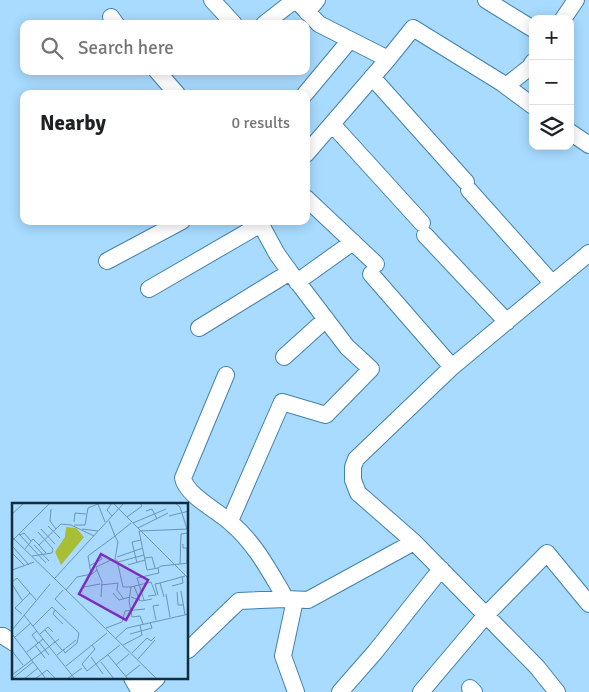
<!DOCTYPE html>
<meta charset="utf-8">
<style>
:root{--surface:#fff;--page:#f2f2f2;--text:#202124;--muted:#757577;--line:#e0e0e0}
body{margin:0;font-family:Signika,sans-serif;background:var(--page);color:var(--text)}
.controls{position:absolute;right:15px;top:15px;display:grid;overflow:hidden;border-radius:10px;box-shadow:0 2px 12px #0003}
.controls button{width:45px;height:45px;display:grid;place-items:center;padding:0;border:0;border-bottom:1px solid var(--line);background:var(--surface);color:var(--text);font:25px sans-serif}
.list{margin:0;padding:0;list-style:none}
h2{display:flex;justify-content:space-between;align-items:center;height:65px;margin:0;padding:0 20px;font-size:21px}
h2 small{font-size:16px;font-weight:400;color:var(--muted)}
.icon{flex:none;width:28px;height:28px;fill:none;stroke:currentColor;stroke-width:2;stroke-linecap:round;stroke-linejoin:round}
.map{position:relative;flex:none;width:589px;height:692px;overflow:hidden}
.search{position:absolute;background:var(--surface);box-shadow:0 2px 12px #0003;left:20px;top:20px;width:290px;height:55px;display:flex;align-items:center;gap:12px;box-sizing:border-box;padding:0 18px;border-radius:10px;color:var(--muted);font-size:19px}
.panel{position:absolute;background:var(--surface);box-shadow:0 2px 12px #0003;left:20px;top:90px;width:290px;height:135px;border-radius:10px}
.map>svg:first-child{display:block}
.lines{fill:none;stroke-linecap:round;stroke-linejoin:round}
.street-casing{stroke:#4282ab;stroke-width:18}
.street{stroke:#fff;stroke-width:16}
.inset-road{fill:none;stroke:#6c95b2;stroke-width:1}
.view{fill:#7b2cbf;fill-opacity:0.15;stroke:#7b2cbf;stroke-width:2.5}
.inset-edge{fill:none;stroke:#122d3e;stroke-width:2.5}
</style>
<div class="map">
<svg width="589" height="692" viewBox="0 0 589 692">
<rect width="100%" height="100%" fill="#a8dbff"/>
<g class="lines">
<defs>
<path id="street" d="M 212,0 L 234,24
M 296,0 L 319,24 L 388,59 L 413,28 L 502,83 L 533,106
M 486,0 L 533,29
M 307,12 L 317,0
M 111,17 L 116,24
M 563,19 L 576,0
M 264,24 L 295,0
M 157,71 L 177,94
M 372,77 L 466,182
M 506,86 L 530,67 L 533,62
M 305,94 L 350,40
M 332,124 L 422,223
M 570,132 L 589,145
M 306,154 L 388,59
M 469,190 L 552,283
M 306,198 L 376,264
M 425,235 L 507,322
M 107,261 L 182,221
M 371,274 L 452,367
M 297,282 L 353,242
M 149,289 L 261,224
M 199,328 L 290,272
M 284,357 L 326,319
M 226,375 L 183,478 C 186,495 218,511 231,523 C 255,543 270,572 286,599
M 230,521 L 282,402 L 326,415 L 371,369 L 347,347 L 290,272 L 277,254 L 259,221
M 414,542 L 358,493 L 353,480 L 353,467 L 356,459 L 452,367 L 589,253
M 295,600 L 283,656 L 296,692
M 0,636 L 3,636 L 14,643
M 188,650 L 239,601 L 286,599 L 308,600 L 414,542 L 537,667 L 557,692
M 132,678 L 140,692
M 470,688 L 474,692
M 142,692 L 157,678
M 340,692 L 375,652 L 441,569
M 421,692 L 486,615 L 547,553 L 589,604"/>
</defs>
<!-- street casing -->
<use href="#street" class="street-casing"/>
<!-- street -->
<use href="#street" class="street"/>
</g>
<!-- overview -->
<g transform="translate(12 503)">
<rect width="176" height="176" fill="#a8dbff"/>
<path d="M 54,24 L 64,25 L 72,34 L 49,62 L 43,49 L 53,34 Z" fill="#a7be35"/>
<path class="inset-road" d="M 101,0 L 177,76M 163,0 L 168,4 L 175,26M 39,6 L 38,18 L 44,26M 134,8 L 140,6 L 145,16M 0,11 L 12,0M 100,13 L 95,7 L 100,0M 157,13 L 177,8M 115,14 L 130,3 L 128,0M 62,19 L 63,10 L 74,11M 121,20 L 154,6M 62,22 L 73,22 L 76,5 L 86,1 L 93,19M 36,23 L 48,35M 126,25 L 156,10M 29,26 L 43,41M 70,26 L 86,28M 7,31 L 34,60M 8,32 L 12,30 L 19,38M 0,34 L 145,176M 0,38 L 38,0M 171,41 L 171,45 L 175,45 L 175,60M 22,42 L 37,58M 1,44 L 17,62M 13,46 L 21,36 L 27,42M 0,50 L 13,63M 34,50 L 27,42 L 49,21 L 59,22 L 82,33M 20,53 L 40,50 L 41,46 L 26,29M 105,54 L 131,45M 133,55 L 140,54 L 143,65M 103,56 L 106,39 L 103,33 L 119,20M 105,57 L 111,84 L 119,84M 106,59 L 132,52M 125,60 L 120,39 L 129,37M 168,61 L 169,31 L 176,30M 116,62 L 133,57M 77,63 L 90,56 L 88,52M 146,65 L 135,67 L 127,28 L 177,26M 0,67 L 22,59M 85,67 L 90,79 L 89,94M 79,71 L 76,53 L 103,33 L 97,18M 42,76 L 112,0M 0,79 L 5,75 L 24,97M 0,81 L 10,97M 89,82 L 106,80 L 105,87 L 111,95M 122,83 L 128,98M 160,83 L 171,80 L 170,74M 72,84 L 88,81M 51,87 L 43,96 L 54,107M 54,87 L 65,74 L 80,71 L 85,67 L 84,64 L 99,57 L 105,57M 169,88 L 173,112M 165,89 L 166,102 L 172,102M 101,90 L 107,97 L 118,94M 154,91 L 158,114M 146,92 L 143,81 L 148,80M 119,94 L 130,98 L 140,96M 152,94 L 148,80 L 173,73M 132,97 L 125,75 L 147,70 L 146,65 L 149,63 L 177,60M 43,107 L 41,111 L 51,121M 10,111 L 3,105 L 18,90M 12,112 L 63,176M 144,117 L 141,103 L 147,102M 131,121 L 128,113 L 120,114 L 117,98 L 119,84 L 139,79 L 144,92 L 136,93M 21,123 L 40,104 L 67,130 L 65,140 L 53,150 L 51,146M 94,125 L 110,119 L 113,108 L 133,106M 0,127 L 38,81M 33,127 L 50,147M 25,128 L 20,132 L 26,140M 0,131 L 34,176M 28,131 L 36,124 L 41,129M 118,131 L 140,125 L 138,119M 3,134 L 19,120M 103,136 L 115,125 L 177,111M 27,139 L 37,152M 23,142 L 33,155M 80,142 L 83,146 L 70,161 L 75,168 L 108,142M 111,142 L 130,132 L 128,122M 0,148 L 11,162M 15,149 L 31,136M 120,150 L 135,135 L 139,138 L 143,134M 45,152 L 64,137M 96,152 L 116,176M 79,154 L 91,171M 126,156 L 143,137M 89,159 L 102,176M 104,162 L 117,151M 54,163 L 95,130M 0,172 L 47,136M 114,173 L 128,162M 1,175 L 21,159M 12,176 L 26,165M 23,176 L 35,167 L 44,176M 55,176 L 70,165"/>
<path class="view" d="M 89,51 L 136,77 L 114,117 L 67,91 Z"/>
<rect width="176" height="176" class="inset-edge"/>
</g>
</svg>
<div class="controls">
<button>+</button>
<button>−</button>
<button><svg class="icon" aria-label="layers" viewBox="0 0 24 24"><path d="M12 4l9 5-9 5-9-5zM3 14l9 5 9-5"/></svg></button>
</div>
<div class="search"><svg class="icon" aria-label="search" viewBox="0 0 24 24"><circle cx="10" cy="10" r="6"/><path d="M15 15l6 6"/></svg>Search here</div>
<section class="panel">
<h2>Nearby<small>0 results</small></h2>
<ul class="list">
</ul>
</section>
</div>
